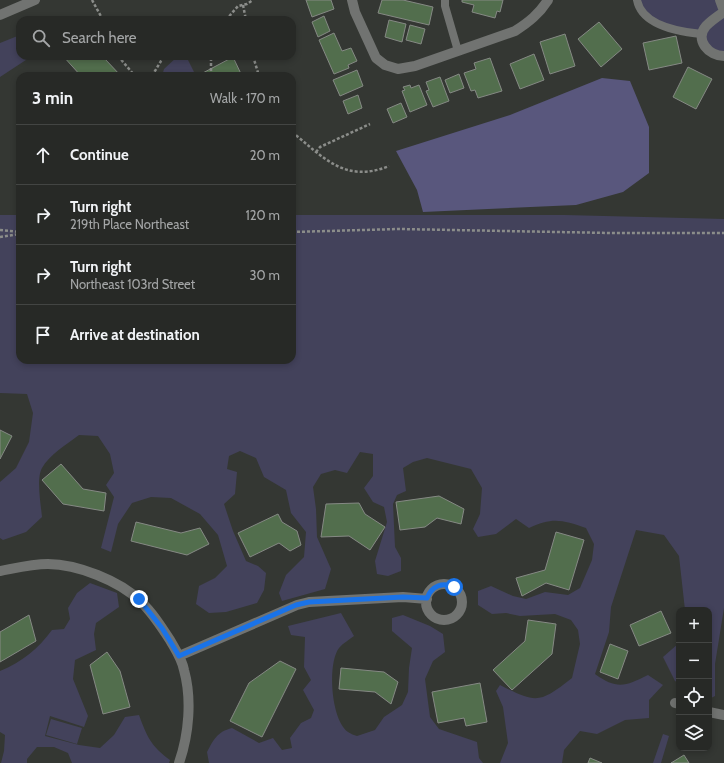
<!DOCTYPE html>
<meta charset="utf-8">
<style>
:root{--surface:#272926;--page:#333532;--text:#f1f3f6;--muted:#a4a6a7;--line:#434543}
body{margin:0;font-family:Cabin,sans-serif;background:var(--page);color:var(--text)}
.controls{position:absolute;right:12px;bottom:12px;display:grid;overflow:hidden;border-radius:8px;box-shadow:0 2px 6px #0003}
.controls button{width:36px;height:36px;display:grid;place-items:center;padding:0;border:0;border-bottom:1px solid var(--line);background:var(--surface);color:var(--text);font:20px sans-serif}
.stop{position:absolute;width:12px;height:12px;margin:-9px;border:3px solid #1a73e8;border-radius:50%;background:#fff}
.stop.end{background:#1a73e8;border-color:#fff;box-shadow:0 1px 4px #0008}
.list{margin:0;padding:0;list-style:none}
h2{display:flex;justify-content:space-between;align-items:center;height:52px;margin:0;padding:0 16px;font-size:17px}
h2 small{font-size:13px;font-weight:400;color:var(--muted)}
.list li{display:grid;grid-template-columns:26px 1fr auto;gap:12px;align-items:center;box-sizing:border-box;height:60px;padding:0 16px;border-top:1px solid var(--line)}
.list b{display:block;font-size:15px;white-space:nowrap}
.list p{margin:0;font-size:13px;white-space:nowrap;color:var(--muted)}
.list em{font-size:13px;font-style:normal;color:var(--muted)}
.icon{flex:none;width:22px;height:22px;fill:none;stroke:currentColor;stroke-width:2;stroke-linecap:round;stroke-linejoin:round}
.map{position:relative;flex:none;width:724px;height:763px;overflow:hidden}
.search{position:absolute;background:var(--surface);box-shadow:0 2px 6px #0003;left:16px;top:16px;width:280px;height:44px;display:flex;align-items:center;gap:10px;box-sizing:border-box;padding:0 14px;border-radius:12px;color:var(--muted);font-size:15px}
.panel{position:absolute;background:var(--surface);box-shadow:0 2px 6px #0003;left:16px;top:72px;width:280px;height:292px;border-radius:12px}
.map>svg:first-child{display:block}
.green{fill:#43425b}
.water{fill:#59577d}
.building{fill:#526e4d;stroke:#858984}
.lines{fill:none;stroke-linecap:round;stroke-linejoin:round}
.path{stroke:#8b8d8a;stroke-width:2.5;stroke-dasharray:3 2;stroke-linecap:butt}
.service{stroke:#717371;stroke-width:8}
.minor{stroke:#717371;stroke-width:10}
.tertiary{stroke:#717371;stroke-width:10}
.route{stroke:#1a73e8;stroke-width:5}
</style>
<div class="map">
<svg width="724" height="763" viewBox="0 0 724 763">
<rect width="100%" height="100%" fill="#343733"/>
<!-- green -->
<path class="green" d="M 637,0 L 720,0 L 724,11 L 724,56 L 714,55 L 702,34 L 653,22 Z
M 20,35 L 20,56 L 32,56 L 0,77 L 0,43 Z
M 178,56 L 186,56 L 196,76 L 162,76 L 164,69 Z
M 0,215 L 20,215 L 20,360 L 292,360 L 292,215 L 565,215 L 724,219 L 724,608 L 715,664 L 715,696 L 709,699 L 709,610 L 685,610 L 679,556 L 664,535 L 636,530 L 611,607 L 609,632 L 595,674 C 617,690 626,686 648,675 L 663,685 L 649,700 L 649,718 L 625,720 L 597,734 L 580,731 L 564,750 L 562,763 L 500,763 L 508,743 L 503,707 L 496,691 L 500,685 C 537,704 540,703 572,678 L 580,644 L 578,630 L 571,620 L 555,614 L 520,616 L 506,613 L 492,614 L 478,605 L 478,591 L 491,586 L 513,596 L 526,599 L 545,592 L 568,595 L 580,588 L 592,560 L 594,544 L 586,528 C 563,520 552,517 529,528 L 516,519 L 496,534 L 478,537 L 473,529 L 480,514 L 482,488 L 471,469 L 427,458 L 413,462 L 403,468 L 406,491 L 397,495 L 393,504 L 395,547 L 401,558 L 401,571 L 388,576 L 377,574 L 375,561 L 387,522 L 384,507 L 373,502 L 364,488 L 373,476 L 373,454 L 360,452 L 347,473 L 335,470 L 321,474 L 313,487 L 316,509 L 317,537 L 331,569 L 325,589 L 282,601 L 279,593 L 286,575 L 304,557 L 306,532 L 291,513 L 286,490 L 264,477 L 256,458 L 240,451 L 229,456 L 227,469 L 237,472 L 235,494 L 224,504 L 233,531 L 246,561 L 258,566 L 266,573 L 264,590 L 257,603 L 226,612 L 209,613 L 196,604 L 199,586 L 215,578 L 227,566 L 218,535 L 200,514 L 171,498 L 151,497 L 132,503 L 118,524 L 111,552 L 101,548 L 114,497 L 106,485 L 114,473 L 110,454 L 98,436 L 79,435 C 67,444 49,455 42,468 C 36,478 41,506 42,517 L 26,532 L 3,540 L 0,538 L 0,482 L 16,468 L 29,442 L 33,413 L 27,394 L 0,393 Z
M 90,583 L 117,593 L 119,607 L 96,623 L 94,634 L 96,650 L 75,660 L 73,679 L 88,716 L 84,727 L 50,716 L 45,736 L 79,745 L 100,748 L 114,735 L 125,717 L 139,715 C 147,737 151,746 170,760 L 169,763 L 72,763 L 68,753 L 54,747 L 37,747 L 27,759 L 27,763 L 1,763 L 4,751 L 5,735 L 0,732 L 0,671 C 22,662 38,649 52,630 L 64,629 L 70,619 L 68,608 L 77,593 Z
M 341,613 L 354,636 C 349,640 343,643 339,648 C 327,664 331,720 348,732 C 351,734 354,735 357,736 L 375,730 L 384,717 L 402,705 L 408,692 L 409,668 L 412,648 L 392,631 L 392,618 L 403,615 L 430,626 L 443,634 L 445,652 L 433,661 L 425,679 L 430,717 L 439,729 L 477,742 L 479,758 L 483,763 L 209,763 L 207,752 C 214,739 217,732 232,728 L 259,743 L 273,738 L 282,750 L 292,748 L 290,738 L 301,723 L 311,718 L 314,710 L 303,690 L 311,680 L 304,667 L 305,637 L 291,635 L 288,626 Z
M 679,643 L 679,683 L 675,681 L 663,657 Z
M 51,719 L 82,728 L 77,744 L 46,735 Z
M 663,734 L 669,736 L 661,763 L 653,763 Z"/>
<!-- water -->
<path class="water" d="M 602,78 L 630,81 L 649,127 L 649,173 L 623,192 L 576,205 L 423,212 L 417,190 L 396,151 L 510,115 Z"/>
<!-- building -->
<path class="building" d="M 306,0 L 331,0 L 334,9 L 312,17 Z
M 382,0 L 403,0 L 433,7 L 429,25 L 378,13 Z
M 462,0 L 503,0 L 500,12 L 497,11 L 495,18 L 472,12 L 474,5 L 462,2 Z
M 324,16 L 330,31 L 318,37 L 312,22 Z
M 389,20 L 406,24 L 402,42 L 385,37 Z
M 599,22 L 622,49 L 601,67 L 578,39 Z
M 410,25 L 425,29 L 421,44 L 406,40 Z
M 334,33 L 342,51 L 351,48 L 357,61 L 348,65 L 349,68 L 334,74 L 319,40 Z
M 565,34 L 575,66 L 550,74 L 540,42 Z
M 676,36 L 682,63 L 649,70 L 643,43 Z
M 534,54 L 544,80 L 520,89 L 510,64 Z
M 63,56 L 108,56 L 105,59 L 121,76 L 81,76 Z
M 233,57 L 242,76 L 199,76 L 199,75 Z
M 490,58 L 502,91 L 478,98 L 475,90 L 471,91 L 464,73 L 476,69 L 474,63 Z
M 688,67 L 712,79 L 696,109 L 673,97 Z
M 357,70 L 363,86 L 340,96 L 333,80 Z
M 459,74 L 464,88 L 450,93 L 445,80 Z
M 440,77 L 449,101 L 433,107 L 426,91 L 429,90 L 426,82 Z
M 410,85 L 411,88 L 419,85 L 427,105 L 410,112 L 402,91 L 405,90 L 403,87 Z
M 358,95 L 362,108 L 348,114 L 343,101 Z
M 401,103 L 407,117 L 393,123 L 387,109 Z
M 0,430 L 12,436 L 0,459 Z
M 61,464 L 83,489 L 106,493 L 104,511 L 63,504 L 42,480 Z
M 439,496 L 464,509 L 461,524 L 437,518 L 425,527 L 400,530 L 396,502 Z
M 359,503 L 365,514 L 385,527 L 370,550 L 349,536 L 321,537 L 326,504 Z
M 278,514 L 282,522 L 297,531 L 301,545 L 290,551 L 279,543 L 250,557 L 238,533 Z
M 136,522 L 181,533 L 200,528 L 209,544 L 187,555 L 131,541 Z
M 556,532 L 584,540 L 569,590 L 546,583 L 522,596 L 516,578 L 545,570 Z
M 661,611 L 671,633 L 639,646 L 630,625 Z
M 29,615 L 36,641 L 0,662 L 0,632 Z
M 528,620 L 556,624 L 552,654 L 512,690 L 493,670 L 525,641 Z
M 610,644 L 628,651 L 618,679 L 600,672 Z
M 107,652 L 120,671 L 130,707 L 103,714 L 90,665 Z
M 280,661 L 296,669 L 262,737 L 230,721 L 249,683 Z
M 341,668 L 384,672 L 398,682 L 391,704 L 375,692 L 339,689 Z
M 480,683 L 487,722 L 466,726 L 464,718 L 438,723 L 432,692 Z
M 684,755 L 689,763 L 671,763 Z
M 590,758 L 602,763 L 588,763 Z"/>
<g class="lines">
<!-- path -->
<path class="path" d="M 92,0 L 103,20
M 243,5 L 246,20
M 226,20 L 238,6 L 247,4 L 253,0
M 118,56 L 135,76
M 253,56 L 259,76
M 152,76 L 161,61 L 166,56
M 211,76 L 211,56
M 292,132 C 323,157 345,184 389,166
M 316,152 L 320,147 L 370,124
M 0,230 L 20,232
M 292,232 L 399,229 L 611,233 L 724,233
M 0,237 L 20,234"/>
<!-- service -->
<path class="service" d="M 445,0 L 445,6 L 458,51
M 637,0 C 642,26 680,32 702,34"/>
<!-- minor -->
<path class="minor" d="M 352,0 L 355,12 L 376,58 L 385,65 L 398,69 L 415,66 L 515,31 C 529,22 539,14 548,0
M 720,0 L 724,11
M 724,12 C 718,16 711,21 706,26 C 694,40 709,56 724,56
M 0,571 C 16,568 32,564 48,564 C 77,564 120,581 140,601 C 152,612 161,626 170,640 C 175,649 182,659 184,670 C 192,699 189,734 179,763
M426 602a18 18 0 1 1 36 0a18 18 0 1 1-36 0Z
M 179,656 L 297,605 L 309,602 L 403,597 L 427,599
M 675,703 L 679,704
M 709,712 L 724,715"/>
<!-- tertiary -->
<path class="tertiary" d="M 0,15 L 35,0"/>
</g>
<g class="lines">
<!-- route -->
<path class="route" d="M 139,599 L 162,628 L 179,656 L 296,605 L 309,602 L 403,597 L 427,598 C 432,586 442,582 454,587"/>
</g>
</svg>
<div class="controls">
<button>+</button>
<button>−</button>
<button><svg class="icon" aria-label="locate" viewBox="0 0 24 24"><circle cx="12" cy="12" r="6"/><path d="M12 2v4M12 18v4M2 12h4M18 12h4"/></svg></button>
<button><svg class="icon" aria-label="layers" viewBox="0 0 24 24"><path d="M12 4l9 5-9 5-9-5zM3 14l9 5 9-5"/></svg></button>
</div>
<div class="stop" style="left:454px;top:587px"></div>
<div class="stop end" style="left:139px;top:599px"></div>
<div class="search"><svg class="icon" aria-label="search" viewBox="0 0 24 24"><circle cx="10" cy="10" r="6"/><path d="M15 15l6 6"/></svg>Search here</div>
<section class="panel">
<h2>3 min<small>Walk · 170 m</small></h2>
<ul class="list">
<li><svg class="icon" aria-label="ahead" viewBox="0 0 24 24"><path d="M12 20V5M6 11l6-6 6 6"/></svg><div><b>Continue</b></div><em>20 m</em></li>
<li><svg class="icon" aria-label="right" viewBox="0 0 24 24"><path d="M7 20v-9h11M14 6l5 5-5 5"/></svg><div><b>Turn right</b><p>219th Place Northeast</p></div><em>120 m</em></li>
<li><svg class="icon" aria-label="right" viewBox="0 0 24 24"><path d="M7 20v-9h11M14 6l5 5-5 5"/></svg><div><b>Turn right</b><p>Northeast 103rd Street</p></div><em>30 m</em></li>
<li><svg class="icon" aria-label="arrive" viewBox="0 0 24 24"><path d="M6 21V4h12l-3 4 3 4H6"/></svg><div><b>Arrive at destination</b></div></li>
</ul>
</section>
</div>
